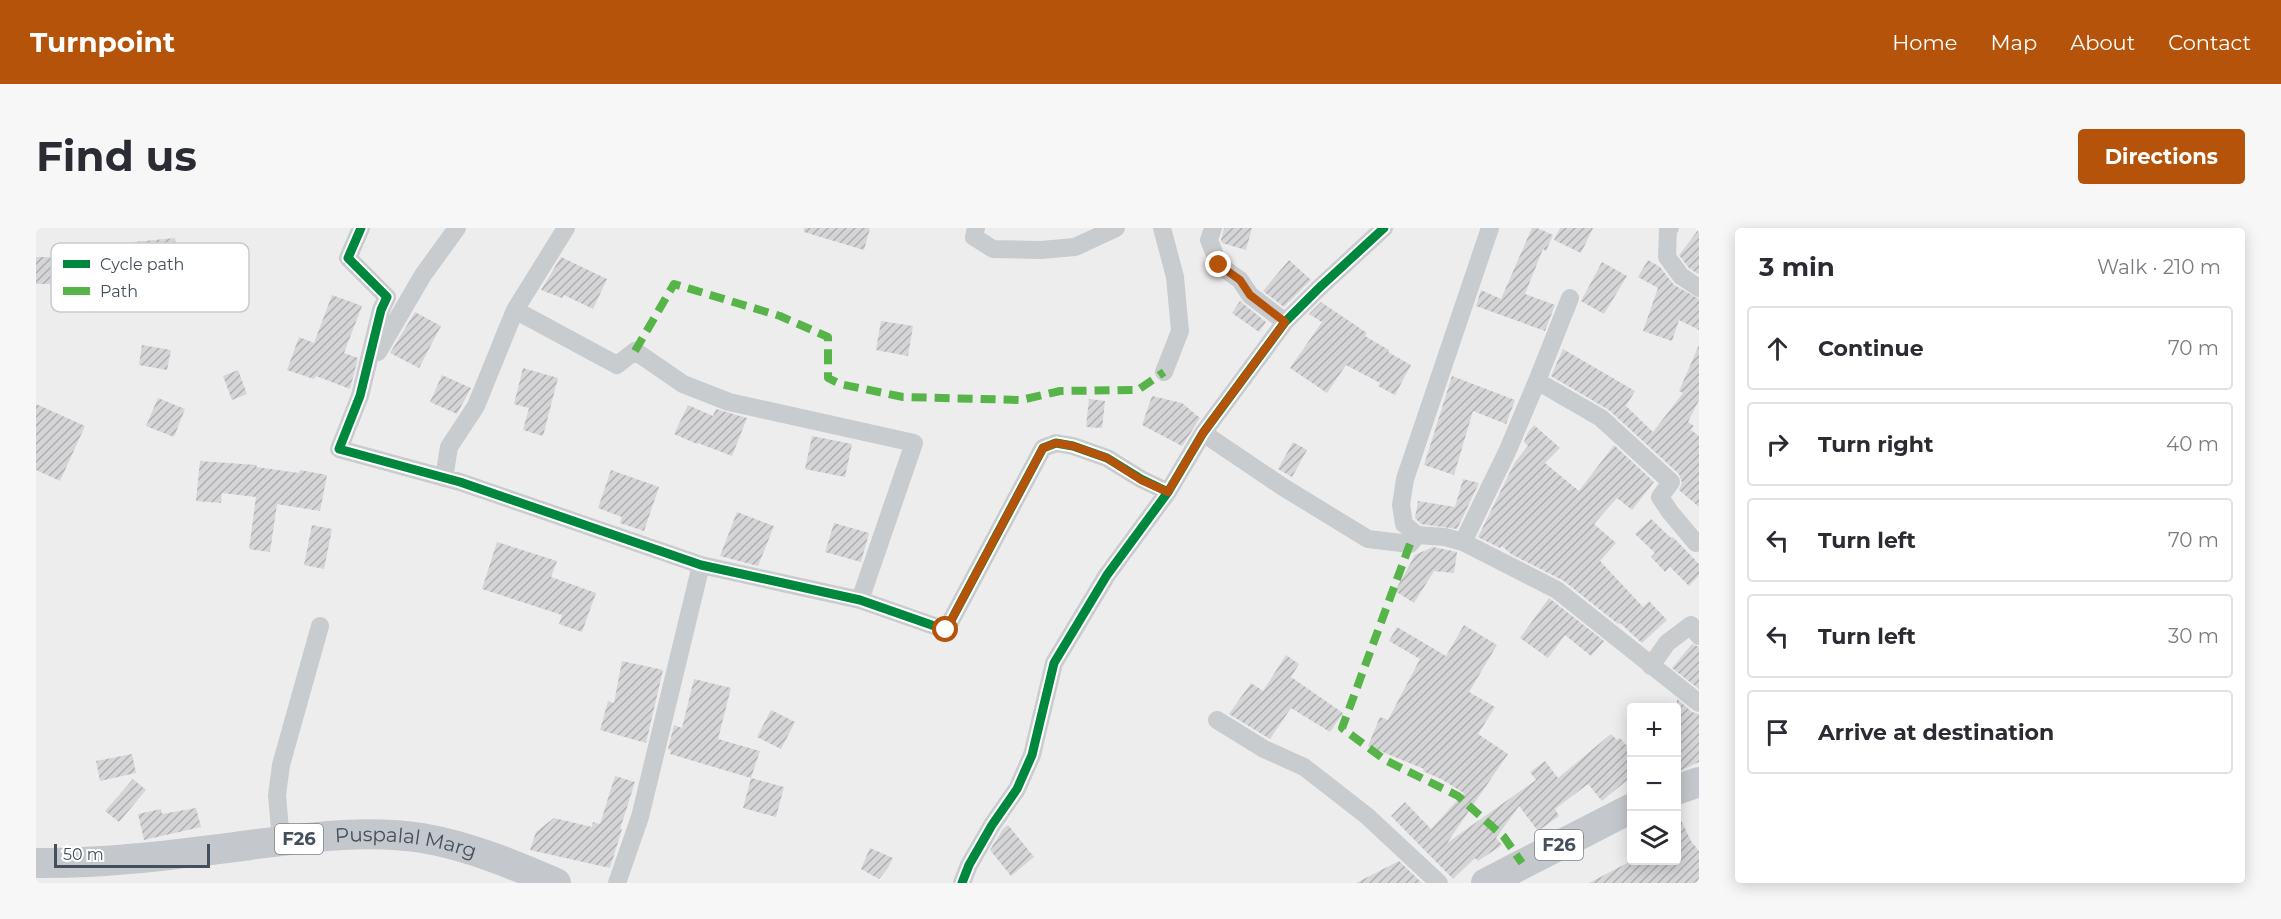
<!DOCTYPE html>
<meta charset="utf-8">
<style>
:root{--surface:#fff;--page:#f7f7f7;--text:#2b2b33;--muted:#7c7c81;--line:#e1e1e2;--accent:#b45309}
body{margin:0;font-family:Montserrat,sans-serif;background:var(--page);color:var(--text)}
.controls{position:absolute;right:18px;bottom:18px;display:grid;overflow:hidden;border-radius:6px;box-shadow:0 3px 15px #0003}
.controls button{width:54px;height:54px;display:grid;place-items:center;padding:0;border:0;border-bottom:2px solid var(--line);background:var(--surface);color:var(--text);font:30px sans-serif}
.scale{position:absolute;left:18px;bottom:15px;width:156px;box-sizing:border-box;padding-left:6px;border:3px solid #434f5b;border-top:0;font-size:16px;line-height:21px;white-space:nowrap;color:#434f5b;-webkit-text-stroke:4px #fff;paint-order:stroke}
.stop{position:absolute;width:18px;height:18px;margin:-14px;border:4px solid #b45309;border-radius:50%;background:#fff}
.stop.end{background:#b45309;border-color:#fff;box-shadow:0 2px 6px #0008}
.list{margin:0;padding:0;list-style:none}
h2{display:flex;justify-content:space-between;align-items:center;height:78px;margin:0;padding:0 24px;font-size:26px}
h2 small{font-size:20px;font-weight:400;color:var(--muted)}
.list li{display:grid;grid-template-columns:39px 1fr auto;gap:18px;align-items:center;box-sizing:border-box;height:84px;margin:0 12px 12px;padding:0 12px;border:2px solid var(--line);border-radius:6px}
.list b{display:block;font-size:22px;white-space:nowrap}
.list em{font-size:20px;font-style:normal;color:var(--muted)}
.icon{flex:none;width:33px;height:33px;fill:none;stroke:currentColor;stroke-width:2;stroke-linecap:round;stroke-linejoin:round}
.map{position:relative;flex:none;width:1663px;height:655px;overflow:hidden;border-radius:6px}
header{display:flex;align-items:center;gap:36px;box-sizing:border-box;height:84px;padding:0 30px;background:var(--accent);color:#fff}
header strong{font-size:28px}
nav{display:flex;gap:33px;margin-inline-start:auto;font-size:21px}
.intro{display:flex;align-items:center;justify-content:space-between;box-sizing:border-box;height:144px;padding:0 36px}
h1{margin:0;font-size:42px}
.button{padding:15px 27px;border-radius:6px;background:var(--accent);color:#fff;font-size:21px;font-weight:700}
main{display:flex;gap:36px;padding:0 36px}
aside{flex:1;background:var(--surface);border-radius:6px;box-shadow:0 3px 15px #0003}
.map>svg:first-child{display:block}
.building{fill:url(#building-hatch)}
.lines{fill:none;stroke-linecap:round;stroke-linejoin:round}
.street{stroke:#c9ccce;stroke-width:18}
.primary{stroke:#c4c8cc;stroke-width:30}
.quiet{stroke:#57b448;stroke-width:8;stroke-dasharray:15 8;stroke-linecap:butt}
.cycleway-casing{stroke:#fff;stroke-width:13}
.cycleway{stroke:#00873e;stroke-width:9}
.route{stroke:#b45309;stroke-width:8}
.labels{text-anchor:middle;stroke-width:6;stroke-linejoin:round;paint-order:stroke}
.shield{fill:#fff;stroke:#7b848c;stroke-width:1.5}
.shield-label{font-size:18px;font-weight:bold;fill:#434f5b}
.street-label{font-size:20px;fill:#434f5b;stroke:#fff}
.key{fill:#fff;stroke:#c7cace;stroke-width:1.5}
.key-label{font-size:16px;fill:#434f5b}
</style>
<header>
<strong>Turnpoint</strong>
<nav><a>Home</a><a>Map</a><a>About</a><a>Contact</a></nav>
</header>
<div class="intro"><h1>Find us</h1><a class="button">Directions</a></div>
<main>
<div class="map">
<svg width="1663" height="655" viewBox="0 0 1663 655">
<defs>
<pattern id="building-hatch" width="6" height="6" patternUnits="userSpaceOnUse" patternTransform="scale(1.5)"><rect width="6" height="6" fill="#d5d5d7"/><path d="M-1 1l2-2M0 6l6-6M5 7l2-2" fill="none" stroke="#aeafb1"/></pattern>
</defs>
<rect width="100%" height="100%" fill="#eeeded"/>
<!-- building -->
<path class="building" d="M 768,0 L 834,0 L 828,22 L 768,4 Z
M 1188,0 L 1216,0 L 1210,22 L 1186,15 L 1185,12 Z
M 1496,0 L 1501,0 L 1517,7 L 1510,23 L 1507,21 L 1489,66 L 1519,77 L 1509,103 L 1440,78 L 1445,62 L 1465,71 Z
M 1524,0 L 1557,0 L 1545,25 L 1518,12 Z
M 1663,1 L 1663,45 L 1662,46 L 1653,40 L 1643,27 Z
M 139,10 L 142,38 L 110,42 L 100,30 L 98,14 Z
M 0,29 L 47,29 L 33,40 L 91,39 L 92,71 L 71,71 L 71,56 L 0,56 Z
M 525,29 L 571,51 L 557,81 L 528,67 L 526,70 L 505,62 Z
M 1253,32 L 1275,52 L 1248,79 L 1227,63 Z
M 1612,32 L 1624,39 L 1638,57 L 1663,71 L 1663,102 L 1643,92 L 1636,113 L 1607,103 L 1622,60 L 1602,49 Z
M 1566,34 L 1591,48 L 1568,86 L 1545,73 Z
M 296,67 L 326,78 L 308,125 L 322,130 L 314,161 L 280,148 L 278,151 L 251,142 L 263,109 L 278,115 Z
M 1204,73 L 1230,94 L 1223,104 L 1196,85 Z
M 1285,74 L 1331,105 L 1329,108 L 1353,122 L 1352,124 L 1375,137 L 1359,167 L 1342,158 L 1344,155 L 1310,137 L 1291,165 L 1254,140 L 1286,94 L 1273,86 Z
M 379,84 L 405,98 L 383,140 L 354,125 Z
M 845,93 L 877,98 L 872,128 L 840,122 Z
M 106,117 L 135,122 L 131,142 L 103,137 Z
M 1663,117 L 1663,172 L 1652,194 L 1658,198 L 1655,202 L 1663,208 L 1663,279 L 1643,262 L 1646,255 L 1643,246 L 1573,182 L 1515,148 L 1527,121 L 1599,163 L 1590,178 L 1617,204 L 1647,165 L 1643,163 Z
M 487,140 L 522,150 L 507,208 L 487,202 L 493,180 L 478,176 Z
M 202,142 L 211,166 L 196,172 L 187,148 Z
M 406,147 L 435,160 L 421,186 L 394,174 Z
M 1416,148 L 1479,172 L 1470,196 L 1437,183 L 1418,247 L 1388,237 Z
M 1116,168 L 1146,175 L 1164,190 L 1146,218 L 1106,197 Z
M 122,170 L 149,181 L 138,209 L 110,198 Z
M 1053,171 L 1069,173 L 1066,200 L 1050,199 Z
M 0,176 L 49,198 L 24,253 L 0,242 Z
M 652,177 L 677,188 L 680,181 L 711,190 L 696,228 L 662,215 L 661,216 L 638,206 Z
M 1498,197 L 1524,220 L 1509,235 L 1543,263 L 1578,217 L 1618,254 L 1596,282 L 1581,270 L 1558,296 L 1580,315 L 1564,333 L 1607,379 L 1613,373 L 1631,392 L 1606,415 L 1584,395 L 1582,396 L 1528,353 L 1475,326 L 1466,318 L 1464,320 L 1442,309 L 1479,234 L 1492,218 L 1488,214 L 1492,204 Z
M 776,208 L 816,216 L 809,249 L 769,241 Z
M 1257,214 L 1271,222 L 1256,249 L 1242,241 Z
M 164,233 L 221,237 L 220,239 L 263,245 L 264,242 L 291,247 L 284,283 L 241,276 L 234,324 L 213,321 L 220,269 L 186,265 L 185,275 L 160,273 Z
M 575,242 L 623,259 L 608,303 L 584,295 L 586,289 L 562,280 Z
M 1427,251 L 1443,255 L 1421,301 L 1385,296 L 1379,290 L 1382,273 L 1419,279 Z
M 701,284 L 738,298 L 722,338 L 684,328 Z
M 1615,291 L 1635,310 L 1637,309 L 1663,336 L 1663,347 L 1653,358 L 1634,339 L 1629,344 L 1615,329 L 1619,325 L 1599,306 Z
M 798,295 L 833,305 L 825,334 L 789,324 Z
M 276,297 L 296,301 L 288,341 L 268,337 Z
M 461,314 L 521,333 L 515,349 L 560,365 L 546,404 L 523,396 L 526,387 L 446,361 Z
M 1397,319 L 1421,324 L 1418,345 L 1398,343 L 1378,375 L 1359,363 L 1379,327 Z
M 1513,370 L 1568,413 L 1555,428 L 1529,407 L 1512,430 L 1484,410 Z
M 1428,397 L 1461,417 L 1433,464 L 1459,479 L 1442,506 L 1472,526 L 1411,615 L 1500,552 L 1494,544 L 1509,533 L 1522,550 L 1575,506 L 1581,512 L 1584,510 L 1596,524 L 1596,548 L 1566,573 L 1552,556 L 1519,581 L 1523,588 L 1502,603 L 1483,578 L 1460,610 L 1466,617 L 1442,633 L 1439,630 L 1417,651 L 1355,588 L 1369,574 L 1395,601 L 1428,565 L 1405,551 L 1387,543 L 1388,541 L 1332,518 L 1344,489 L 1352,492 L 1384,431 L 1353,413 L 1361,399 L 1410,428 Z
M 1656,416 L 1663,419 L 1663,461 L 1636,440 Z
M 1250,427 L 1263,436 L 1255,449 L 1307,485 L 1294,504 L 1255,480 L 1234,511 L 1193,486 L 1215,455 L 1227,463 Z
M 586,433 L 627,442 L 610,515 L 564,502 L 572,473 L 578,475 Z
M 658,451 L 695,460 L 682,511 L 724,523 L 715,550 L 634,526 L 635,522 L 632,521 L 638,497 L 646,500 Z
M 1641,471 L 1656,484 L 1663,486 L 1663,534 L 1641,544 Z
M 735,482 L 759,494 L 745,521 L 721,509 Z
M 96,526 L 100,545 L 64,553 L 60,533 Z
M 579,548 L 599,554 L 584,601 L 586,601 L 574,640 L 494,622 L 500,604 L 518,590 L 556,599 L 557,594 L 564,596 Z
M 715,550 L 748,559 L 740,589 L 707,580 Z
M 97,551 L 110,562 L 83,594 L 69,583 Z
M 160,580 L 165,599 L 108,612 L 102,586 L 125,581 L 126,586 Z
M 1641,584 L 1655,613 L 1663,623 L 1663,655 L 1553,655 L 1595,633 L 1641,633 Z
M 972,597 L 998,629 L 975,648 L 954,622 L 967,601 Z
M 834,620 L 857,630 L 852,640 L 843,651 L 825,641 Z
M 1363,633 L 1386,655 L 1320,655 Z"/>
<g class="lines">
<!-- street -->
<path class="street" d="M 325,0 L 312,30 L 351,69 L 345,82 L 324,168 L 303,221 L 424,254 L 665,337 L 824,372 L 910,402 L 1007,220 L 1020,215 L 1037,218 L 1071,230 L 1105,251 L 1132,264
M 940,0 L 938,9 L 957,21 L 1005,22 L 1039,19 L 1080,0
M 1126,0 L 1139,49 L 1144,103 L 1128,144
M 1177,0 L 1173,12 L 1183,37 L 1204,52 L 1214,67 L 1249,94
M 1634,0 L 1632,2 L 1631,29 L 1645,48 L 1663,60
M 479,82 L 530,0
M 342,124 L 387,47 L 421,0
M 1501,153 L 1534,70
M 1167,205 L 1247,259 L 1332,311 L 1374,316 L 1381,307 L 1409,309 L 1427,314 L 1521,362 L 1663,475
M 408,250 L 413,219 L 440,178 L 479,82 L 581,137 L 599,123 L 647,156 L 693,174 L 878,215 L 824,372
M 1381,307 L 1368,296 L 1365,277 L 1369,251 L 1454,0
M 1427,314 L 1471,224 L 1501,153 L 1565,190 L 1635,254 L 1624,269 L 1634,284 L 1660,315
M 1615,438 L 1631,415 L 1655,397 L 1663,408
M 1181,492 L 1228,521 L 1268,539 L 1331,588 L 1403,655
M 245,613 L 241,567 L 245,537 L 284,398
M 581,655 L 604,589 L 665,337
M 926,655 L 933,637 L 956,597 L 981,561 L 996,527 L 1018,435 L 1071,347 L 1132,264 L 1167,205 L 1249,94 L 1283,60 L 1348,0"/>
<!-- primary -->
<g class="primary">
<path d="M 1640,562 L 1663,554"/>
<path id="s1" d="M 0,635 C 71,636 143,626 214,617 C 270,610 329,601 386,610 C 433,618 476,636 520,655"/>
<path d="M 1450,655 L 1596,580"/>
</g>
<!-- quiet -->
<path class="quiet" d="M 599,123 L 638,56 L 744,88 L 792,109 L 792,150 L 804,156 L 867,169 L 985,172 L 1024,163 L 1102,162 L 1128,144
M 1374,316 L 1306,500 L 1349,532 L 1422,568 L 1468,609 L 1486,635"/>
<defs>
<path id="cycleway" d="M 325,0 L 312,30 L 351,69 L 345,82 L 324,168 L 303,221 L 424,254 L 665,337 L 824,372 L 910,402 L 1007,220 L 1020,215 L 1037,218 L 1071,230 L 1105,251 L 1132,264
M 926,655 L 933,637 L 956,597 L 981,561 L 996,527 L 1018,435 L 1071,347 L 1132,264 L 1167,205 L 1249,94 L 1283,60 L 1348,0"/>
</defs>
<!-- cycleway casing -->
<use href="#cycleway" class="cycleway-casing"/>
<!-- cycleway -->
<use href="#cycleway" class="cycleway"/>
</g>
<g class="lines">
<!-- route -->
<path class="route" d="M 910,402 L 1007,220 L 1020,215 L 1037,218 L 1071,230 L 1105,252 L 1132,264 L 1167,205 L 1249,94 L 1214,67 L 1204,52 L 1183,37"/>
</g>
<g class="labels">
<!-- shield labels -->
<g class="shield">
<rect x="239" y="596" width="48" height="30" rx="4.5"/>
<rect x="1499" y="602" width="48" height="30" rx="4.5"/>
</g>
<g class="shield-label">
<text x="263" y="617">F26</text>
<text x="1523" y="623">F26</text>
</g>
<!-- street labels -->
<g class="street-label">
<text dy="7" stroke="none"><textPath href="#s1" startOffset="372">Puspalal Marg</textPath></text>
</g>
</g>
<!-- legend -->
<rect x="15" y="15" width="198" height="69" rx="9" class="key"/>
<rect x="27" y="32" width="27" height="8" fill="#00873e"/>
<rect x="27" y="59" width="27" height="8" fill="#57b448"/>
<g class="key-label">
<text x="64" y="42">Cycle path</text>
<text x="64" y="69">Path</text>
</g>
</svg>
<div class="controls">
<button>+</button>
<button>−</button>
<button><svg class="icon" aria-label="layers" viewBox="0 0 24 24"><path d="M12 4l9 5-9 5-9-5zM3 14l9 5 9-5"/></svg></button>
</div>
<div class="scale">50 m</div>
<div class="stop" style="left:910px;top:402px"></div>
<div class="stop end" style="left:1183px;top:37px"></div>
</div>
<aside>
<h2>3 min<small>Walk · 210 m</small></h2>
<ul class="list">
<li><svg class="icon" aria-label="ahead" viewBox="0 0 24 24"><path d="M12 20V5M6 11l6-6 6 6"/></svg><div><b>Continue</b></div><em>70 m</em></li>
<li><svg class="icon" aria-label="right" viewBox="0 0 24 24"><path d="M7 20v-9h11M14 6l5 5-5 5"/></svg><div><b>Turn right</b></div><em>40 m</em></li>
<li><svg class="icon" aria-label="left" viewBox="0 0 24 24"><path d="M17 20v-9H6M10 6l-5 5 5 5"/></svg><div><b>Turn left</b></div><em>70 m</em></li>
<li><svg class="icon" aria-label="left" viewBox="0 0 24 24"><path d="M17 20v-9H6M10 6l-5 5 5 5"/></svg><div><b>Turn left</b></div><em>30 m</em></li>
<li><svg class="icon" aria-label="arrive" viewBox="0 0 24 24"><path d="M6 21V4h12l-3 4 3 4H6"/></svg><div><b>Arrive at destination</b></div></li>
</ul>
</aside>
</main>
